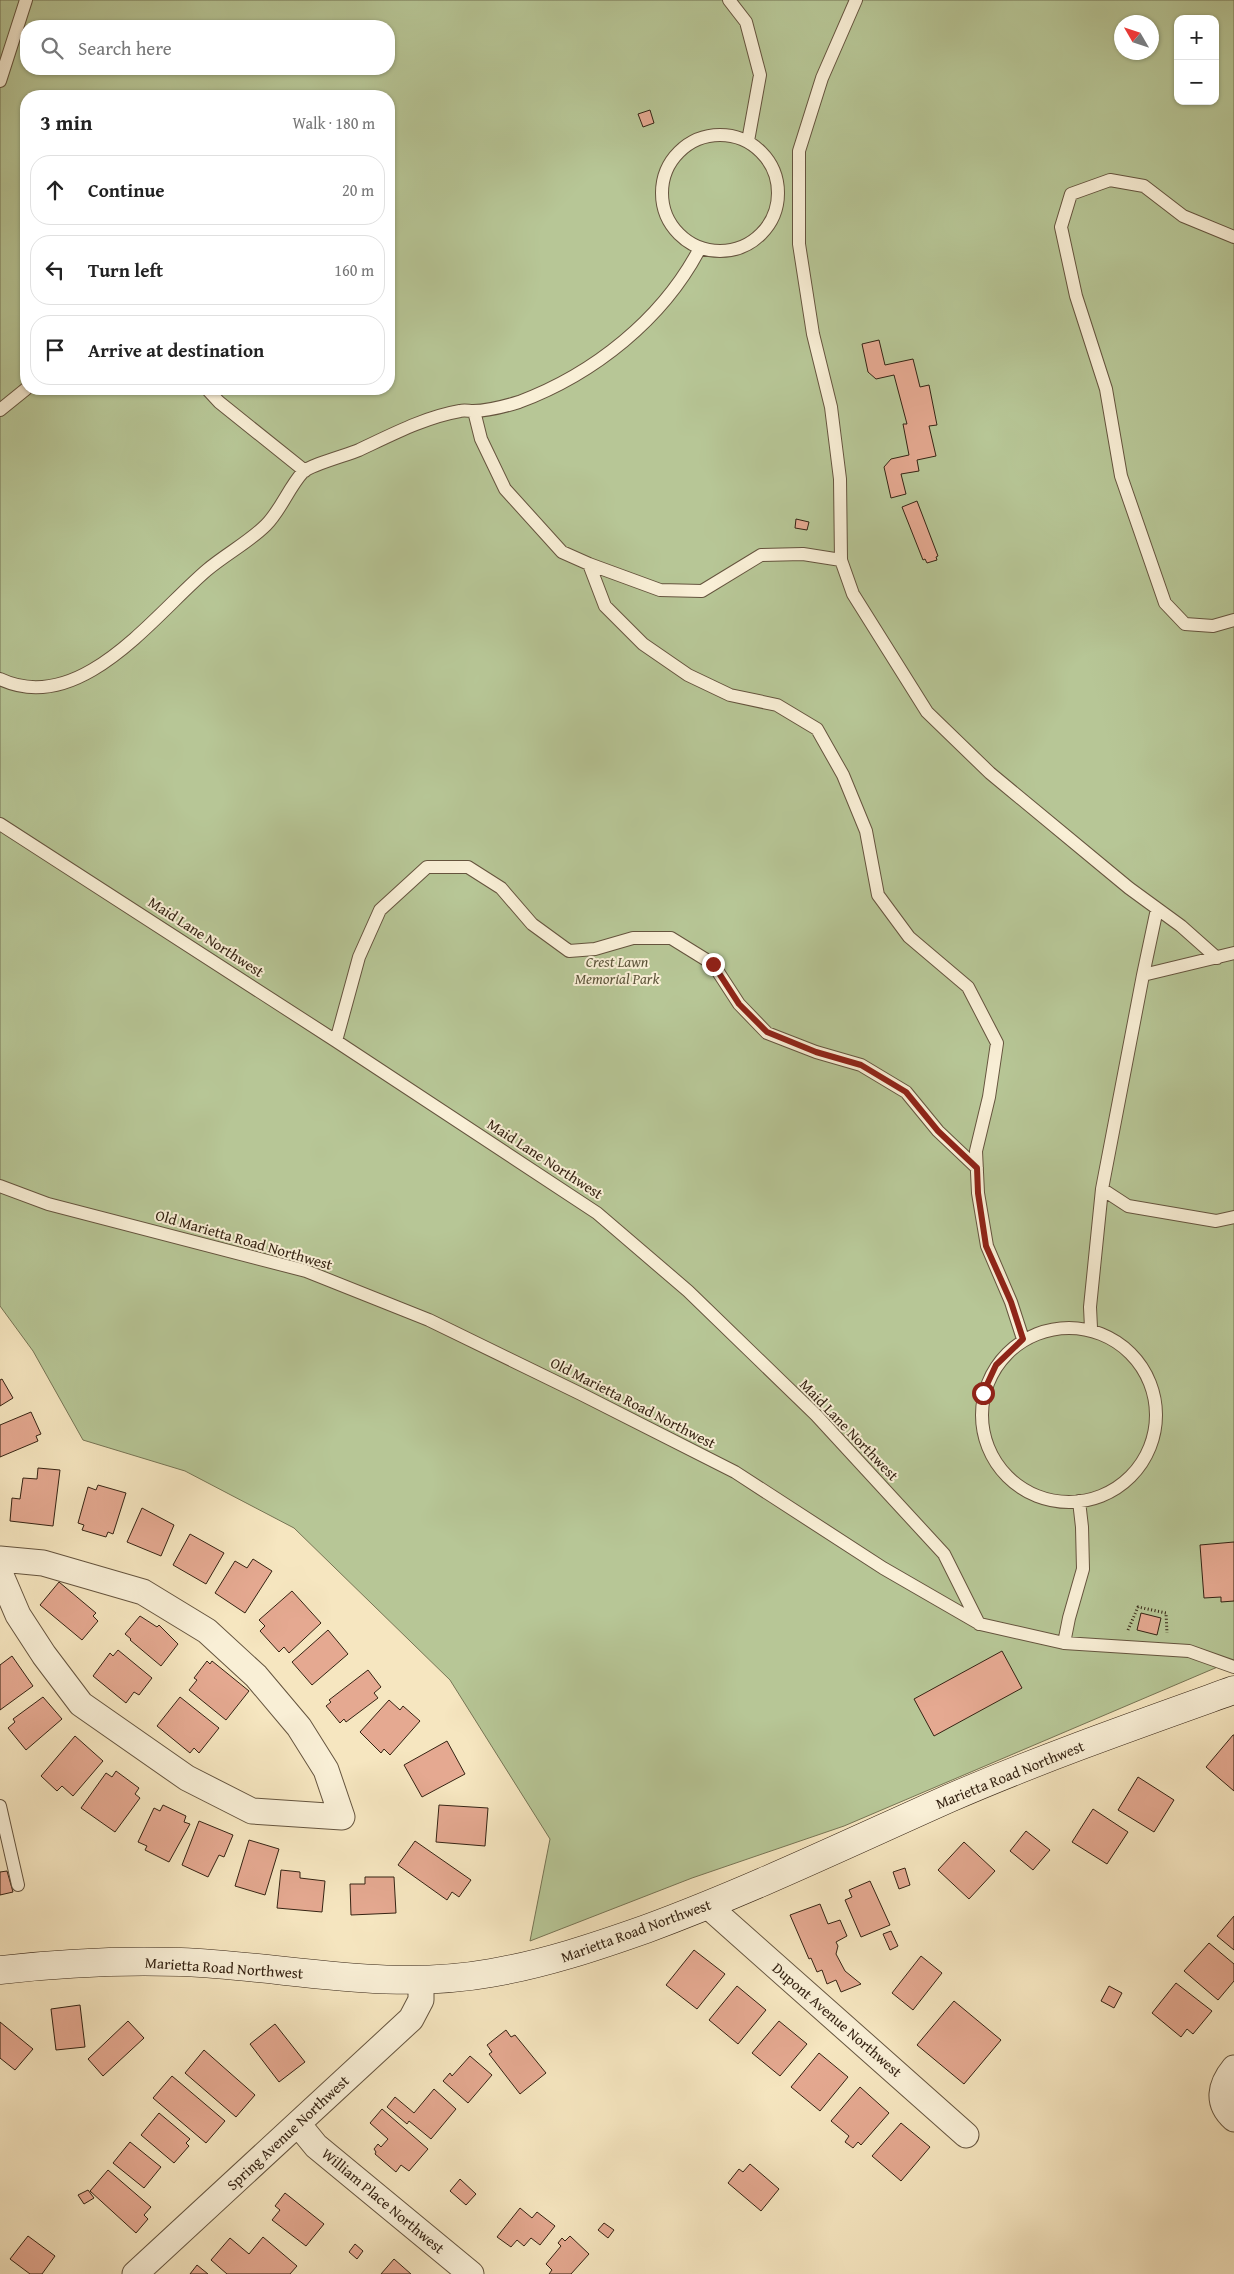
<!DOCTYPE html>
<meta charset="utf-8">
<style>
:root{--surface:#fff;--page:#f6f6f6;--text:#222;--muted:#767676;--line:#e0e0e0}
body{margin:0;font-family:"Gentium Book Plus",serif;background:var(--page);color:var(--text)}
.controls{position:absolute;right:15px;top:15px;display:grid;overflow:hidden;border-radius:10px;box-shadow:0 1px 4px #0004}
.controls button{width:45px;height:45px;display:grid;place-items:center;padding:0;border:0;border-bottom:1px solid var(--line);background:var(--surface);color:var(--text);font:25px sans-serif}
.compass{position:absolute;left:1114px;top:15px;width:45px;height:45px;border-radius:50%;background:var(--surface);box-shadow:0 1px 4px #0004;rotate:309deg}
.stop{position:absolute;width:15px;height:15px;margin:-11px;border:4px solid #8f2418;border-radius:50%;background:#fff}
.stop.end{background:#8f2418;border-color:#fff;box-shadow:0 1px 5px #0008}
.list{margin:0;padding:0;list-style:none}
h2{display:flex;justify-content:space-between;align-items:center;height:65px;margin:0;padding:0 20px;font-size:21px}
h2 small{font-size:16px;font-weight:400;color:var(--muted)}
.list li{display:grid;grid-template-columns:32px 1fr auto;gap:15px;align-items:center;box-sizing:border-box;height:70px;margin:0 10px 10px;padding:0 10px;border:1px solid var(--line);border-radius:20px}
.list b{display:block;font-size:19px;white-space:nowrap}
.list em{font-size:16px;font-style:normal;color:var(--muted)}
.icon{flex:none;width:28px;height:28px;fill:none;stroke:currentColor;stroke-width:2;stroke-linecap:round;stroke-linejoin:round}
.map{position:relative;flex:none;width:1234px;height:2274px;overflow:hidden}
.search{position:absolute;background:var(--surface);box-shadow:0 1px 4px #0004;left:20px;top:20px;width:375px;height:55px;display:flex;align-items:center;gap:12px;box-sizing:border-box;padding:0 18px;border-radius:20px;color:var(--muted);font-size:19px}
.panel{position:absolute;background:var(--surface);box-shadow:0 1px 4px #0004;left:20px;top:90px;width:375px;height:305px;border-radius:20px}
.map>svg:first-child{display:block}
.green{fill:#b7c696;stroke:#767454;fill-rule:evenodd}
.building{fill:#e5a991;stroke:#352313}
.lines{fill:none;stroke-linecap:round;stroke-linejoin:round}
.service-casing{stroke:#65543e;stroke-width:14}
.minor-casing{stroke:#65543e;stroke-width:27}
.secondary-casing{stroke:#352313;stroke-width:29}
.path{stroke:#352313;stroke-width:3;stroke-dasharray:1 2.5;stroke-linecap:butt}
.service{stroke:#f9efd6;stroke-width:12}
.minor{stroke:#f9efd6;stroke-width:25}
.secondary{stroke:#f9efd6;stroke-width:28}
.route{stroke:#8f2418;stroke-width:6}
.labels{text-anchor:middle;stroke-width:4;stroke-linejoin:round;paint-order:stroke}
.street-label{font-size:15px;fill:#352313;stroke:#f9efd6}
.park-label{font-size:15px;font-style:italic;fill:#5c543a;stroke:#f9efd6}
</style>
<div class="map">
<svg width="1234" height="2274" viewBox="0 0 1234 2274">
<rect width="100%" height="100%" fill="#f6e6c0"/>
<filter id="stains"><feTurbulence type="fractalNoise" baseFrequency=".004" numOctaves="4"/><feColorMatrix values="0 0 0 0 .2 0 0 0 0 .09 0 0 0 0 .02 0 0 0 .5 -.17"/></filter>
<radialGradient id="worn" r=".72"><stop offset=".6" stop-color="#630" stop-opacity="0"/><stop offset="1" stop-color="#630" stop-opacity=".3"/></radialGradient>
<!-- green -->
<path class="green" d="M 0,0 L 1234,0 L 1234,1660 L 844,1826 L 692,1878 L 530,1941 L 550,1839 L 450,1680 L 294,1528 L 185,1471 L 83,1440 L 33,1351 L 0,1306 ZM 1178,19 L 1215,19 L 1215,101 L 1178,101 ZM 1122,22 L 1152,22 L 1152,52 L 1122,52 ZM 26,26 L 389,26 L 389,69 L 26,69 ZM 26,96 L 389,96 L 389,389 L 26,389 Z"/>
<!-- building -->
<path class="building" d="M 650,110 L 654,123 L 643,127 L 638,114 Z
M 879,340 L 885,365 L 913,359 L 920,387 L 929,385 L 937,425 L 929,426 L 936,456 L 917,460 L 919,471 L 901,474 L 906,494 L 891,498 L 884,467 L 891,459 L 909,455 L 903,424 L 907,424 L 894,375 L 876,379 L 868,372 L 862,344 Z
M 917,501 L 938,556 L 936,557 L 937,560 L 927,563 L 925,559 L 923,560 L 902,507 Z
M 796,519 L 809,522 L 807,530 L 795,528 Z
M 2,1379 L 13,1398 L 0,1406 L 0,1380 Z
M 31,1412 L 41,1434 L 36,1436 L 38,1441 L 0,1457 L 0,1425 Z
M 38,1468 L 60,1470 L 53,1526 L 10,1521 L 12,1498 L 20,1499 L 23,1478 L 37,1479 Z
M 98,1485 L 126,1493 L 113,1534 L 108,1532 L 106,1537 L 82,1530 L 84,1525 L 78,1523 L 88,1487 L 96,1490 Z
M 142,1508 L 174,1525 L 161,1556 L 127,1542 Z
M 190,1534 L 224,1553 L 206,1584 L 173,1565 Z
M 1234,1542 L 1234,1601 L 1221,1602 L 1221,1597 L 1204,1598 L 1200,1545 Z
M 253,1559 L 272,1571 L 245,1613 L 215,1593 L 235,1561 L 247,1568 Z
M 59,1582 L 96,1613 L 93,1616 L 98,1621 L 82,1640 L 40,1605 Z
M 292,1591 L 321,1623 L 289,1653 L 284,1647 L 279,1652 L 260,1631 L 265,1626 L 259,1620 Z
M 1141,1613 L 1161,1618 L 1157,1635 L 1137,1630 Z
M 140,1616 L 157,1627 L 159,1625 L 178,1644 L 161,1666 L 130,1640 L 131,1639 L 125,1634 Z
M 328,1630 L 348,1654 L 312,1685 L 292,1662 Z
M 118,1650 L 152,1678 L 139,1695 L 134,1692 L 126,1703 L 93,1676 L 110,1653 L 113,1656 Z
M 1002,1651 L 1022,1688 L 934,1736 L 914,1699 Z
M 12,1656 L 33,1686 L 0,1710 L 0,1665 Z
M 207,1661 L 210,1664 L 212,1661 L 249,1691 L 226,1720 L 189,1690 L 197,1680 L 194,1678 Z
M 368,1670 L 381,1687 L 374,1693 L 378,1698 L 346,1722 L 344,1719 L 340,1723 L 326,1706 L 331,1702 L 329,1700 Z
M 43,1697 L 62,1719 L 26,1750 L 8,1728 L 15,1722 L 13,1719 Z
M 180,1697 L 219,1728 L 199,1753 L 194,1748 L 190,1753 L 157,1726 Z
M 389,1700 L 400,1710 L 403,1706 L 420,1721 L 390,1755 L 384,1749 L 381,1753 L 360,1732 Z
M 1233,1735 L 1234,1735 L 1234,1791 L 1206,1767 Z
M 75,1736 L 103,1761 L 73,1796 L 62,1786 L 57,1791 L 41,1776 Z
M 447,1741 L 465,1774 L 422,1797 L 404,1765 Z
M 116,1771 L 139,1788 L 135,1794 L 140,1798 L 115,1832 L 81,1808 L 106,1773 L 112,1777 Z
M 1138,1777 L 1174,1800 L 1154,1832 L 1118,1810 Z
M 163,1805 L 186,1816 L 184,1822 L 190,1824 L 169,1862 L 145,1850 L 147,1846 L 138,1842 L 154,1808 L 160,1811 Z
M 439,1805 L 488,1808 L 485,1846 L 436,1842 Z
M 1093,1809 L 1128,1832 L 1107,1864 L 1072,1842 Z
M 199,1821 L 233,1835 L 224,1857 L 219,1855 L 208,1877 L 182,1865 Z
M 1026,1831 L 1050,1850 L 1033,1870 L 1010,1851 Z
M 249,1840 L 279,1849 L 265,1895 L 235,1886 Z
M 415,1841 L 471,1880 L 459,1897 L 452,1892 L 447,1900 L 398,1865 Z
M 964,1842 L 995,1871 L 969,1899 L 938,1870 Z
M 905,1868 L 910,1885 L 899,1889 L 893,1872 Z
M 281,1870 L 300,1872 L 300,1878 L 325,1881 L 322,1912 L 277,1908 Z
M 7,1871 L 13,1892 L 0,1895 L 0,1872 Z
M 365,1877 L 394,1877 L 396,1913 L 351,1915 L 350,1884 L 365,1884 Z
M 870,1881 L 890,1925 L 861,1937 L 845,1900 L 852,1897 L 849,1890 Z
M 820,1904 L 828,1924 L 840,1920 L 847,1936 L 836,1942 L 838,1946 L 836,1954 L 845,1971 L 861,1984 L 841,1992 L 836,1980 L 827,1984 L 822,1970 L 817,1972 L 811,1958 L 809,1959 L 790,1915 Z
M 1234,1916 L 1234,1950 L 1217,1936 Z
M 891,1931 L 898,1946 L 890,1950 L 883,1934 Z
M 1209,1943 L 1234,1964 L 1234,1981 L 1218,2000 L 1184,1971 Z
M 694,1950 L 725,1974 L 697,2009 L 666,1985 Z
M 921,1956 L 942,1973 L 913,2010 L 892,1993 Z
M 1176,1983 L 1212,2011 L 1193,2034 L 1187,2029 L 1181,2037 L 1152,2013 Z
M 737,1986 L 766,2010 L 738,2044 L 709,2020 Z
M 1109,1986 L 1122,1993 L 1114,2008 L 1101,2001 Z
M 954,2001 L 1001,2040 L 964,2084 L 917,2045 Z
M 80,2005 L 85,2047 L 56,2050 L 51,2009 Z
M 128,2021 L 144,2038 L 103,2076 L 88,2059 Z
M 779,2021 L 807,2044 L 780,2076 L 752,2053 Z
M 0,2022 L 33,2049 L 15,2070 L 0,2058 Z
M 275,2024 L 305,2062 L 279,2082 L 250,2044 Z
M 506,2030 L 511,2037 L 515,2035 L 546,2073 L 520,2094 L 489,2054 L 492,2052 L 487,2045 Z
M 204,2050 L 255,2095 L 236,2117 L 185,2073 Z
M 819,2053 L 848,2077 L 820,2111 L 791,2087 Z
M 470,2056 L 492,2075 L 468,2103 L 443,2081 L 450,2073 L 452,2076 Z
M 172,2076 L 225,2121 L 206,2143 L 153,2098 Z
M 860,2087 L 889,2113 L 861,2145 L 858,2142 L 853,2148 L 845,2142 L 849,2136 L 831,2121 Z
M 434,2089 L 456,2109 L 431,2139 L 409,2121 L 407,2124 L 387,2107 L 395,2097 L 414,2113 Z
M 382,2109 L 428,2149 L 409,2171 L 401,2165 L 396,2172 L 375,2154 L 376,2152 L 374,2149 L 378,2144 L 381,2147 L 388,2139 L 370,2123 Z
M 159,2113 L 190,2139 L 186,2143 L 189,2146 L 174,2163 L 141,2135 Z
M 901,2123 L 930,2147 L 901,2181 L 872,2156 Z
M 130,2142 L 161,2167 L 144,2188 L 113,2163 Z
M 750,2164 L 779,2189 L 761,2211 L 728,2183 L 739,2169 L 743,2172 Z
M 108,2170 L 151,2207 L 144,2215 L 148,2219 L 136,2233 L 90,2191 Z
M 460,2179 L 476,2194 L 466,2205 L 450,2191 Z
M 88,2190 L 94,2198 L 84,2204 L 78,2195 Z
M 285,2193 L 324,2224 L 306,2246 L 272,2220 L 280,2210 L 275,2206 Z
M 520,2208 L 532,2218 L 537,2212 L 555,2226 L 540,2245 L 531,2238 L 524,2246 L 517,2240 L 511,2247 L 497,2237 Z
M 604,2223 L 614,2230 L 608,2238 L 598,2230 Z
M 28,2236 L 55,2256 L 42,2274 L 30,2274 L 10,2259 Z
M 570,2236 L 589,2254 L 571,2274 L 549,2274 L 552,2270 L 546,2264 L 561,2246 L 558,2243 L 562,2238 L 565,2241 Z
M 263,2237 L 297,2266 L 290,2274 L 227,2274 L 211,2260 L 230,2238 L 249,2254 Z
M 355,2244 L 363,2251 L 357,2259 L 349,2252 Z
M 394,2259 L 411,2274 L 381,2274 Z
M 197,2265 L 208,2274 L 190,2274 Z"/>
<g class="lines">
<defs>
<path id="service" d="M 729,0 L 746,22 L 760,75 L 748,141
M 856,0 L 822,78 L 799,151 L 799,244 L 813,334 L 831,407 L 840,479 L 841,560 L 853,594 L 927,712 L 990,773 L 1129,888 L 1181,926 L 1217,958
M 0,81 L 26,0
M662 193a58 58 0 1 1 116 0a58 58 0 1 1-116 0Z
M 1234,237 L 1183,216 L 1144,186 L 1110,180 L 1071,194 L 1061,227 L 1076,296 L 1106,389 L 1121,476 L 1165,603 L 1185,624 L 1213,626 L 1234,620
M 207,389 L 219,402 L 305,471
M 0,410 L 26,389
M 474,411 L 481,439 L 505,489 L 562,552 L 589,564 L 660,590 L 702,591 L 761,555 L 803,554 L 841,560
M 589,564 L 605,606 L 643,644 L 688,675 L 730,695 L 777,705 L 817,729 L 843,775 L 866,831 L 878,895 L 909,937 L 968,987 L 997,1043 L 989,1097 L 976,1151 L 978,1193 L 987,1246 L 1011,1302 L 1023,1339
M 0,679 C 80,717 154,615 207,570 C 226,554 249,542 266,525 C 281,510 289,487 303,472 C 310,465 347,455 359,450 C 391,435 425,417 460,411 C 464,410 469,411 473,411 C 487,411 506,406 519,402 C 594,374 663,319 700,248
M 0,824 L 336,1041 L 597,1213 L 688,1291 L 816,1415 L 944,1554 L 979,1624
M 1143,975 L 1157,909
M 336,1041 L 359,957 L 380,910 L 427,867 L 468,867 L 501,888 L 532,924 L 569,951 L 595,949 L 633,938 L 671,938 L 713,964 L 739,1004 L 767,1033 L 816,1052 L 861,1065 L 906,1092 L 938,1131 L 977,1168
M 0,1186 L 48,1204 L 306,1271 L 429,1320 L 581,1394 L 735,1472 L 883,1568 L 980,1624 L 1064,1643 L 1189,1651 L 1234,1667
M 1102,1189 L 1128,1206 L 1216,1221 L 1234,1217
M982 1415a87 87 0 1 1 174 0a87 87 0 1 1-174 0Z
M 1091,1328 L 1090,1307 L 1102,1189 L 1143,975 L 1234,953
M 1064,1643 L 1069,1618 L 1083,1569 L 1082,1527 L 1079,1501
M 0,1806 L 18,1885"/>
<path id="minor" d="M 0,1559 L 43,1563 L 143,1592 L 207,1631 L 256,1676 L 299,1727 L 326,1770 L 342,1817 L 252,1811 L 187,1778 L 81,1704 L 44,1655 L 18,1615 L 0,1573
M 708,1906 L 966,2135
M 1234,2068 C 1220,2085 1216,2103 1234,2119
M 298,2124 L 316,2146 L 471,2274
M 135,2274 L 411,2019 L 421,2000 L 421,1980"/>
<path id="secondary" d="M 0,1970 C 60,1963 120,1960 181,1962 C 285,1966 385,1992 491,1973 C 544,1964 595,1947 646,1929 C 749,1891 849,1843 950,1798 C 1042,1758 1139,1724 1234,1690"/>
</defs>
<!-- service casing -->
<use href="#service" class="service-casing"/>
<!-- minor casing -->
<use href="#minor" class="minor-casing"/>
<!-- secondary casing -->
<use href="#secondary" class="secondary-casing"/>
<!-- path -->
<path class="path" d="M 1128,1630 L 1138,1607 L 1166,1613 L 1167,1633"/>
<!-- service -->
<use href="#service" class="service"/>
<!-- minor -->
<use href="#minor" class="minor"/>
<!-- secondary -->
<use href="#secondary" class="secondary"/>
</g>
<g class="lines">
<!-- route -->
<path class="route" d="M 713,964 L 739,1004 L 767,1032 L 816,1052 L 861,1065 L 906,1092 L 938,1131 L 977,1168 L 978,1193 L 986,1246 L 1011,1302 L 1023,1339 L 996,1365 L 983,1393"/>
</g>
<g class="labels">
<!-- street labels -->
<g class="street-label">
<text transform="translate(206 937) rotate(33)" y="5">Maid Lane Northwest</text>
<text transform="translate(545 1159) rotate(33)" y="5">Maid Lane Northwest</text>
<text transform="translate(244 1240) rotate(16)" y="5">Old Marietta Road Northwest</text>
<text transform="translate(633 1403) rotate(27)" y="5">Old Marietta Road Northwest</text>
<text transform="translate(849 1430) rotate(46)" y="5">Maid Lane Northwest</text>
<text transform="translate(1010 1775) rotate(-22)" y="5">Marietta Road Northwest</text>
<text transform="translate(636 1931) rotate(-20)" y="5">Marietta Road Northwest</text>
<text transform="translate(224 1968) rotate(4)" y="5">Marietta Road Northwest</text>
<text transform="translate(837 2020) rotate(41)" y="5">Dupont Avenue Northwest</text>
<text transform="translate(288 2133) rotate(-43)" y="5">Spring Avenue Northwest</text>
<text transform="translate(383 2201) rotate(40)" y="5">William Place Northwest</text>
</g>
<!-- park labels -->
<g class="park-label">
<text x="617" y="967">Crest Lawn<tspan x="617" dy="17">Memorial Park</tspan></text>
</g>
</g>
<rect width="100%" height="100%" filter="url(#stains)"/>
<rect width="100%" height="100%" fill="url(#worn)"/>
</svg>
<div class="controls">
<button>+</button>
<button>−</button>
</div>
<svg class="compass" viewBox="-18 -18 36 36"><path d="M0-13l5 13h-10z" fill="#e53935"/><path d="M0 13l5-13h-10z" fill="#767676"/></svg>
<div class="stop" style="left:983px;top:1393px"></div>
<div class="stop end" style="left:713px;top:964px"></div>
<div class="search"><svg class="icon" aria-label="search" viewBox="0 0 24 24"><circle cx="10" cy="10" r="6"/><path d="M15 15l6 6"/></svg>Search here</div>
<section class="panel">
<h2>3 min<small>Walk · 180 m</small></h2>
<ul class="list">
<li><svg class="icon" aria-label="ahead" viewBox="0 0 24 24"><path d="M12 20V5M6 11l6-6 6 6"/></svg><div><b>Continue</b></div><em>20 m</em></li>
<li><svg class="icon" aria-label="left" viewBox="0 0 24 24"><path d="M17 20v-9H6M10 6l-5 5 5 5"/></svg><div><b>Turn left</b></div><em>160 m</em></li>
<li><svg class="icon" aria-label="arrive" viewBox="0 0 24 24"><path d="M6 21V4h12l-3 4 3 4H6"/></svg><div><b>Arrive at destination</b></div></li>
</ul>
</section>
</div>
